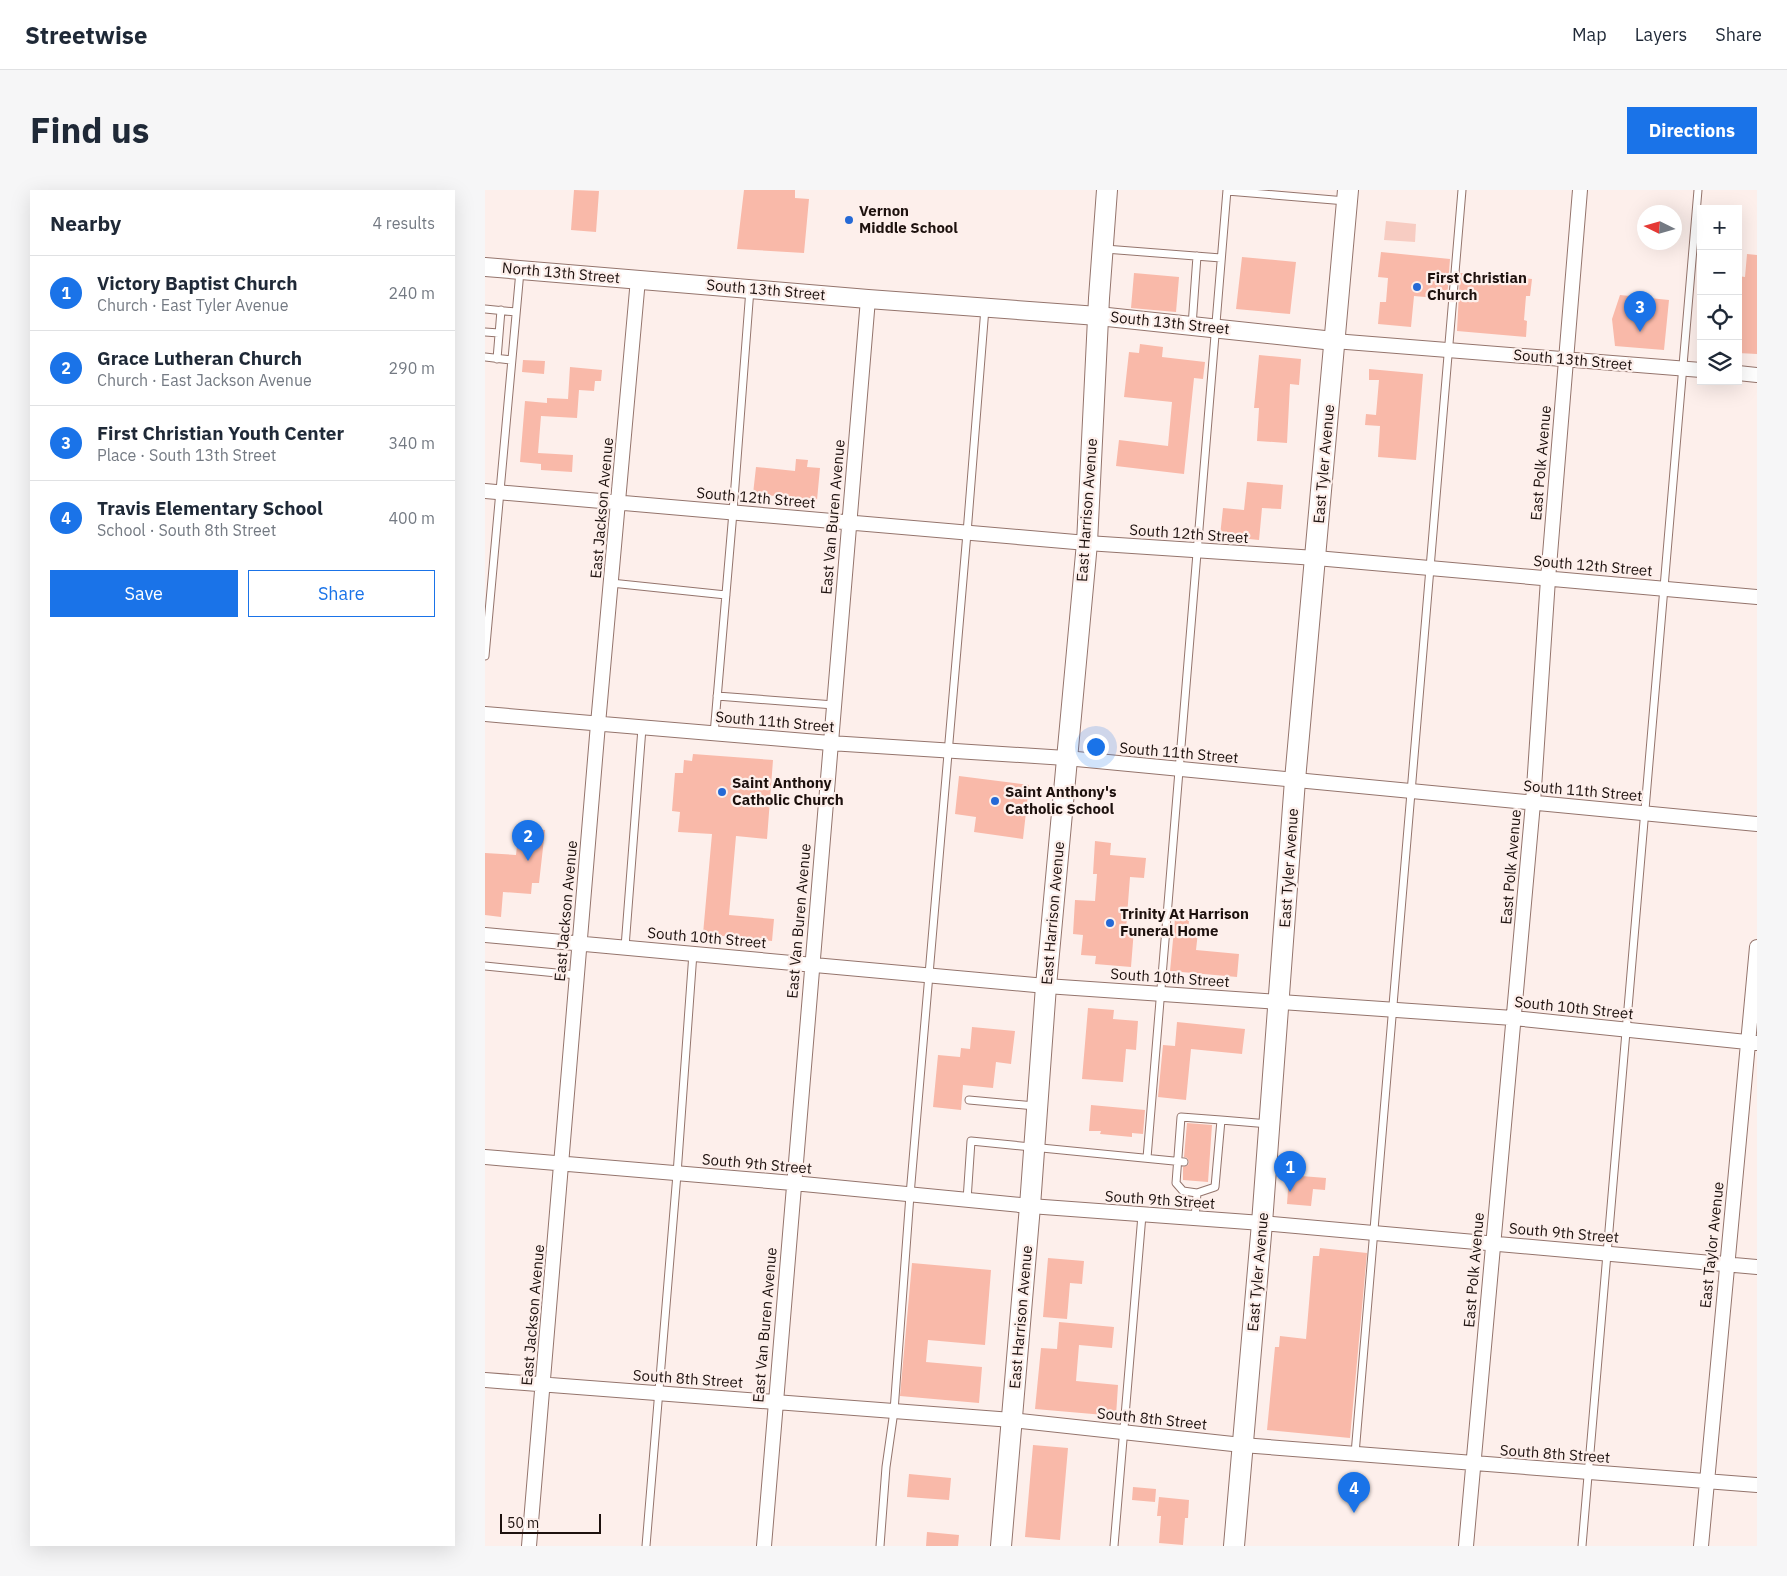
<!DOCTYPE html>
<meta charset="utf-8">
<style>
:root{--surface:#fff;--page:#f6f6f7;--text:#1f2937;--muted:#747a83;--line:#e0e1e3;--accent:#1a73e8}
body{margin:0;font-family:"IBM Plex Sans",sans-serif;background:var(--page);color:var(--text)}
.controls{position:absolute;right:15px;top:15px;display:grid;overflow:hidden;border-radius:0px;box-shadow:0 5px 20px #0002}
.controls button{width:45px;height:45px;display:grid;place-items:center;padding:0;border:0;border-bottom:1px solid var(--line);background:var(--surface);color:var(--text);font:25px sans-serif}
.compass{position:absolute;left:1152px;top:15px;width:45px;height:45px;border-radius:50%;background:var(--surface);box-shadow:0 5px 20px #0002;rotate:275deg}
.scale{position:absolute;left:15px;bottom:12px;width:101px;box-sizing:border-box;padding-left:5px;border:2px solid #1d110e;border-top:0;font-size:14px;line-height:18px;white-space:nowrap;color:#1d110e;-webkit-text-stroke:4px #fdefeb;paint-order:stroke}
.you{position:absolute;left:610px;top:556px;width:18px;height:18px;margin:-12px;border:4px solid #fff;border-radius:50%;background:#1a73e8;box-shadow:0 0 0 8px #1a73e833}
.badge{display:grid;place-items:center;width:32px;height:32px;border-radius:50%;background:var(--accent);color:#fff;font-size:16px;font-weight:700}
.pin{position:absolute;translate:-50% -41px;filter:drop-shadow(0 1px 2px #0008)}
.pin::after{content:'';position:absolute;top:26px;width:18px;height:15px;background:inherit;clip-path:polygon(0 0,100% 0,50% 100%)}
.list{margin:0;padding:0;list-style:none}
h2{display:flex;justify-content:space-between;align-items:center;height:65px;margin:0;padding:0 20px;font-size:21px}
h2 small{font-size:16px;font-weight:400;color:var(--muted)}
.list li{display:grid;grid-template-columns:32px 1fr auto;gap:15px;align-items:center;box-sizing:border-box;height:75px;padding:0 20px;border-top:1px solid var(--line)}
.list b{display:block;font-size:19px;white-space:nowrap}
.list p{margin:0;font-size:16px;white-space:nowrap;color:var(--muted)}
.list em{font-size:16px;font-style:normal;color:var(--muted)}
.actions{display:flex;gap:10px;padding:15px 20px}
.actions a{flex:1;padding:11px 0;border:1px solid var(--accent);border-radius:0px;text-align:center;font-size:18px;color:var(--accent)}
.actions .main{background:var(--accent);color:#fff}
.icon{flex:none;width:28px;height:28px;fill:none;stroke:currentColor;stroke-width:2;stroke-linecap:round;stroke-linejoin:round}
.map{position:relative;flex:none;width:1272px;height:1356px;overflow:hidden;border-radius:0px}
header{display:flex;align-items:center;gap:30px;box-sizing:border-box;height:70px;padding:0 25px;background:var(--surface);border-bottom:1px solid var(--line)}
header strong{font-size:24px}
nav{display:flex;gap:28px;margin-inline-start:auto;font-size:18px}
.intro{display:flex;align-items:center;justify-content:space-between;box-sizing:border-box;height:120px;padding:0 30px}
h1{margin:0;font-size:35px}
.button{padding:12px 22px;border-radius:0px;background:var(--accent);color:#fff;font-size:18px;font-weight:700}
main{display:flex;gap:30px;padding:0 30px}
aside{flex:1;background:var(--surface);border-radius:0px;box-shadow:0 5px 20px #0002}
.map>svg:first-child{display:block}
.green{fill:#f7ccc2}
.building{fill:#f9b9a9}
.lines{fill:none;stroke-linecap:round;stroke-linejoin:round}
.service-casing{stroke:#94746c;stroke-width:9}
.minor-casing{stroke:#94746c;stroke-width:16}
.tertiary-casing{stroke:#94746c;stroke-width:20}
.secondary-casing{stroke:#94746c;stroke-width:22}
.service{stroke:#fff;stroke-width:7}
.minor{stroke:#fff;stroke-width:14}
.tertiary{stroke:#fff;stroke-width:18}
.secondary{stroke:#fff;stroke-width:20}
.poi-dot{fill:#2569d6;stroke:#fdefeb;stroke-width:2}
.labels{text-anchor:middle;stroke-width:4.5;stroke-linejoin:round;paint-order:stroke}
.poi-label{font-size:15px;font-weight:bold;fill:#1d110e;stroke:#fdefeb;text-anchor:start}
.street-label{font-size:15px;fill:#1d110e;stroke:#fdefeb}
</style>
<header>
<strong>Streetwise</strong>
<nav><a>Map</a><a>Layers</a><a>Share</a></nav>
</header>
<div class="intro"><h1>Find us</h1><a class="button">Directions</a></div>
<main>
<aside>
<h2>Nearby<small>4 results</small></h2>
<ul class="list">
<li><span class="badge">1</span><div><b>Victory Baptist Church</b><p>Church · East Tyler Avenue</p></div><em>240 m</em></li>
<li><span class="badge">2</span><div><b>Grace Lutheran Church</b><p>Church · East Jackson Avenue</p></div><em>290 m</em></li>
<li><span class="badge">3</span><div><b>First Christian Youth Center</b><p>Place · South 13th Street</p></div><em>340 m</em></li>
<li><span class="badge">4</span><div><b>Travis Elementary School</b><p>School · South 8th Street</p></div><em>400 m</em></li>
</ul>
<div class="actions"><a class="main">Save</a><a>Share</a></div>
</aside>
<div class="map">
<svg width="1272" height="1356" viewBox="0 0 1272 1356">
<rect width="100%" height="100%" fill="#fdefeb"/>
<!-- green -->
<path class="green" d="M 901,31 L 931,34 L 930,52 L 899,50 Z"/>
<!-- building -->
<path class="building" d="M 89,0 L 114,1 L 111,42 L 86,40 Z
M 259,0 L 310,0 L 310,8 L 324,9 L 319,63 L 252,59 Z
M 896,62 L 965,69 L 962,109 L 929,106 L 926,137 L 893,134 L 895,112 L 901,112 L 903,88 L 893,87 Z
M 1262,64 L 1272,65 L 1272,164 L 1253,163 L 1253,86 L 1260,87 Z
M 757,67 L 811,72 L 805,124 L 751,119 Z
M 649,83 L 694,87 L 691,122 L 646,118 Z
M 975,83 L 1047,89 L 1045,106 L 1041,106 L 1039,130 L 1042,131 L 1041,147 L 972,141 Z
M 1135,105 L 1184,110 L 1179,160 L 1130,156 L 1127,129 Z
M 655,154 L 678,157 L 677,167 L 720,172 L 718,189 L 709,188 L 699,284 L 631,276 L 634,250 L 683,256 L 687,212 L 639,207 L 644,162 L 654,163 Z
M 774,165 L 816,169 L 814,195 L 805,194 L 802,253 L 772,251 L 774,218 L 769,218 Z
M 38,170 L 60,171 L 59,184 L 37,182 Z
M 85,177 L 117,180 L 116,191 L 110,191 L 109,201 L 94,200 L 92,228 L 56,226 L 53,263 L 88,265 L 87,282 L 56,280 L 56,274 L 35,272 L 40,211 L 62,213 L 62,208 L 83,209 Z
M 884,179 L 938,184 L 931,270 L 893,267 L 895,236 L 880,235 L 881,224 L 891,225 L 894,190 L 884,190 Z
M 311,269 L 323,270 L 322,277 L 335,278 L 332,310 L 268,304 L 271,277 L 310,281 Z
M 762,292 L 798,295 L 796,319 L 777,318 L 774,350 L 735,346 L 738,318 L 759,320 Z
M 208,564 L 288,570 L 282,649 L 251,646 L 244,725 L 289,729 L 287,751 L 218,744 L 227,644 L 193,642 L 195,622 L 187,621 L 190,583 L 198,583 L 199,570 L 207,571 Z
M 474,586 L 544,595 L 538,649 L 489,642 L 491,627 L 470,624 Z
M 34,638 L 60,640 L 54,693 L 47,693 L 46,704 L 18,702 L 16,727 L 0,725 L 0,663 L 31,665 Z
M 610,651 L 626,653 L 625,665 L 661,668 L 659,688 L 645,687 L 641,739 L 649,739 L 646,777 L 610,774 L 611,766 L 596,765 L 598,745 L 588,744 L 590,710 L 610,711 L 612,684 L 608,684 Z
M 690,729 L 704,730 L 703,742 L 713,742 L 711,760 L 754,764 L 752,787 L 685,781 Z
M 603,818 L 629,820 L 628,829 L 653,831 L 651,860 L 641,859 L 638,892 L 597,889 Z
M 692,832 L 760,839 L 757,864 L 706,859 L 701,910 L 673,907 L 678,855 L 690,856 Z
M 487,837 L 530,841 L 526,874 L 511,872 L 508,898 L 478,895 L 476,920 L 448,917 L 453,865 L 475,867 L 476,858 L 485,859 Z
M 606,915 L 660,920 L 658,944 L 647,943 L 647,947 L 615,944 L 616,941 L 604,941 Z
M 702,933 L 727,935 L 723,992 L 698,990 L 698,977 L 703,975 L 704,972 L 702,968 L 699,967 Z
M 804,985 L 841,988 L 840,1000 L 828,999 L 826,1016 L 802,1014 Z
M 835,1058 L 882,1063 L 865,1248 L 782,1240 L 790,1157 L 794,1157 L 795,1146 L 821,1149 L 828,1066 L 834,1066 Z
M 563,1068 L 599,1071 L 597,1094 L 585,1093 L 582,1129 L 558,1127 Z
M 427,1073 L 506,1080 L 500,1155 L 443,1150 L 441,1172 L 497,1177 L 494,1213 L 415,1206 Z
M 574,1132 L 629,1137 L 627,1158 L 594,1155 L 591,1191 L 633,1195 L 631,1226 L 550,1219 L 556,1158 L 572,1159 Z
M 548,1255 L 583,1258 L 575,1350 L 540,1347 Z
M 424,1284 L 466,1288 L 464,1310 L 422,1307 Z
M 648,1297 L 671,1299 L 670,1312 L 647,1310 Z
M 674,1307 L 704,1310 L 703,1328 L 700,1328 L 698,1355 L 674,1353 L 676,1326 L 672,1326 Z
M 442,1342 L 474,1345 L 473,1356 L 441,1356 Z"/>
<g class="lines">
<defs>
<path id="service" d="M 742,1 L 861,11
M 620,59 L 736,68
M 0,119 L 31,122
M 707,136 L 712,66
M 0,142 L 14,143
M 0,167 L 26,170
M 12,169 L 16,120
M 126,393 L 241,405
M 0,466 L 35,81
M 232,506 L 349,515
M 229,544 L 248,322 L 265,99
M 140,757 L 157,538
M 0,776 L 92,785
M 484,910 L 550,916
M 662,968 L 742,0
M 712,1003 L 698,1001 L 691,993 L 696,927 L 736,930
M 482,1010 L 486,951 L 699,972
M 710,1028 L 712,1003 L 730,997 L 736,930 L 784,934
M 870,1264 L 977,0
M 161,1356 L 192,984 L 208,763
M 395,1356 L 401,1277 L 409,1221 L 425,1005 L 482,343 L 500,118
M 629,1356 L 657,1025
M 1097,1356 L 1213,0"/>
<path id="minor" d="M 849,151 L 1216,180
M 1253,183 L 1272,185
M 0,301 L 602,353 L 831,368 L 1272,407
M 0,524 L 345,553 L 581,568 L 1272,634
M 0,745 L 561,796 L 1028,828 L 1272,853
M 0,967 L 308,993 L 545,1016 L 777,1033 L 1272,1077
M 0,1190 L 527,1230 L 757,1255 L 1272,1295
M 44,1356 L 113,534 L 153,89
M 279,1356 L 383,109
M 981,1356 L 1048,613 L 1063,389 L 1095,0
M 1216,1356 L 1272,757"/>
<path id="tertiary" d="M 0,77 L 383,109 L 613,126 L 849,151"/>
<path id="secondary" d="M 516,1356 L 545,1016 L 561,796 L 602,353 L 614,108 L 622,0
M 749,1356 L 777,1033 L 810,590 L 863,0"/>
</defs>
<!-- service casing -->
<use href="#service" class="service-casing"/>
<!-- minor casing -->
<use href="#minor" class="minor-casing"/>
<!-- tertiary casing -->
<use href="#tertiary" class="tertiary-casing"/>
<!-- secondary casing -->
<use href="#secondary" class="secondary-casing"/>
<!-- service -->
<use href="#service" class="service"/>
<!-- minor -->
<use href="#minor" class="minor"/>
<!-- tertiary -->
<use href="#tertiary" class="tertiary"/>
<!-- secondary -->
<use href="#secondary" class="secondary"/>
</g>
<!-- markers -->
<g class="poi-dot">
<circle cx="364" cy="30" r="5"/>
<circle cx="932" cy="97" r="5"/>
<circle cx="237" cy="602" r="5"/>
<circle cx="510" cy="611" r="5"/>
<circle cx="625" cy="733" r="5"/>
</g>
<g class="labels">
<!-- poi labels -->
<g class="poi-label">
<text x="374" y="26">Vernon<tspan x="374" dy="17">Middle School</tspan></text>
<text x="942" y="93">First Christian<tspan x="942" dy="17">Church</tspan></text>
<text x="247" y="598">Saint Anthony<tspan x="247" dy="17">Catholic Church</tspan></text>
<text x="520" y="607">Saint Anthony's<tspan x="520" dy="17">Catholic School</tspan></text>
<text x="635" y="729">Trinity At Harrison<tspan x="635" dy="17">Funeral Home</tspan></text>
</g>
<!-- street labels -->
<g class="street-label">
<text transform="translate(76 83) rotate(5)" y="5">North 13th Street</text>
<text transform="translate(281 100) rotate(5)" y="5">South 13th Street</text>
<text transform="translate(685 133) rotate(6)" y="5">South 13th Street</text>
<text transform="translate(1088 170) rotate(5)" y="5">South 13th Street</text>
<text transform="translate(1056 273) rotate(-85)" y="5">East Polk Avenue</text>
<text transform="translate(839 274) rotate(-85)" y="5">East Tyler Avenue</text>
<text transform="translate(271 308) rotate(5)" y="5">South 12th Street</text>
<text transform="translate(117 318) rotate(-85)" y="5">East Jackson Avenue</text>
<text transform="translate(602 320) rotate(-86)" y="5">East Harrison Avenue</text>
<text transform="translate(348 327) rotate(-85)" y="5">East Van Buren Avenue</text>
<text transform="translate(704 344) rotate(4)" y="5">South 12th Street</text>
<text transform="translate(1108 376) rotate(5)" y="5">South 12th Street</text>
<text transform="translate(290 532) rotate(5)" y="5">South 11th Street</text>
<text transform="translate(694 563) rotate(5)" y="5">South 11th Street</text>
<text transform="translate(1098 601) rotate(5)" y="5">South 11th Street</text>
<text transform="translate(1026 677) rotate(-85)" y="5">East Polk Avenue</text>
<text transform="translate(804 678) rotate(-86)" y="5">East Tyler Avenue</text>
<text transform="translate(81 721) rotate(-85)" y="5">East Jackson Avenue</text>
<text transform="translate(568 723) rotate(-85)" y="5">East Harrison Avenue</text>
<text transform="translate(314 731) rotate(-85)" y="5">East Van Buren Avenue</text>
<text transform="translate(222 748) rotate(5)" y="5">South 10th Street</text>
<text transform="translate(685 788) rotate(4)" y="5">South 10th Street</text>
<text transform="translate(1089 818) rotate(6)" y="5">South 10th Street</text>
<text transform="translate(272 974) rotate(5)" y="5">South 9th Street</text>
<text transform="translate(675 1010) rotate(4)" y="5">South 9th Street</text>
<text transform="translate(1079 1043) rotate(5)" y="5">South 9th Street</text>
<text transform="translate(1227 1055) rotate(-84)" y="5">East Taylor Avenue</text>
<text transform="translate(989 1080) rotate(-85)" y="5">East Polk Avenue</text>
<text transform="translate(773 1082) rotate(-85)" y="5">East Tyler Avenue</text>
<text transform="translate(48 1125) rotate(-85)" y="5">East Jackson Avenue</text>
<text transform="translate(536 1127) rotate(-85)" y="5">East Harrison Avenue</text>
<text transform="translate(280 1135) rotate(-85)" y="5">East Van Buren Avenue</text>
<text transform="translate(203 1189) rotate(4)" y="5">South 8th Street</text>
<text transform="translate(667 1229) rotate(6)" y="5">South 8th Street</text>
<text transform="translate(1070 1264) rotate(4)" y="5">South 8th Street</text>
</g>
</g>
</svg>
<div class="controls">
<button>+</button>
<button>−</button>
<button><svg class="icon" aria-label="locate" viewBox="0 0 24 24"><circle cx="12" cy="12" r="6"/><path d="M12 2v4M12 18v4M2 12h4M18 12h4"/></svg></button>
<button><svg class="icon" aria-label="layers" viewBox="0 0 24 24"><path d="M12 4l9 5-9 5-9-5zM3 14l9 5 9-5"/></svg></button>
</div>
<svg class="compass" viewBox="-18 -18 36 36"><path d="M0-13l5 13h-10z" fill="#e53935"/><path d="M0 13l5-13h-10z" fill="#747a83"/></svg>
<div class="scale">50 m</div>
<div class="you"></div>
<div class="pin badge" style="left:805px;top:1002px">1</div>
<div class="pin badge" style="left:43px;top:671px">2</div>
<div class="pin badge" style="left:1155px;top:142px">3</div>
<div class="pin badge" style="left:869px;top:1323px">4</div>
</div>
</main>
